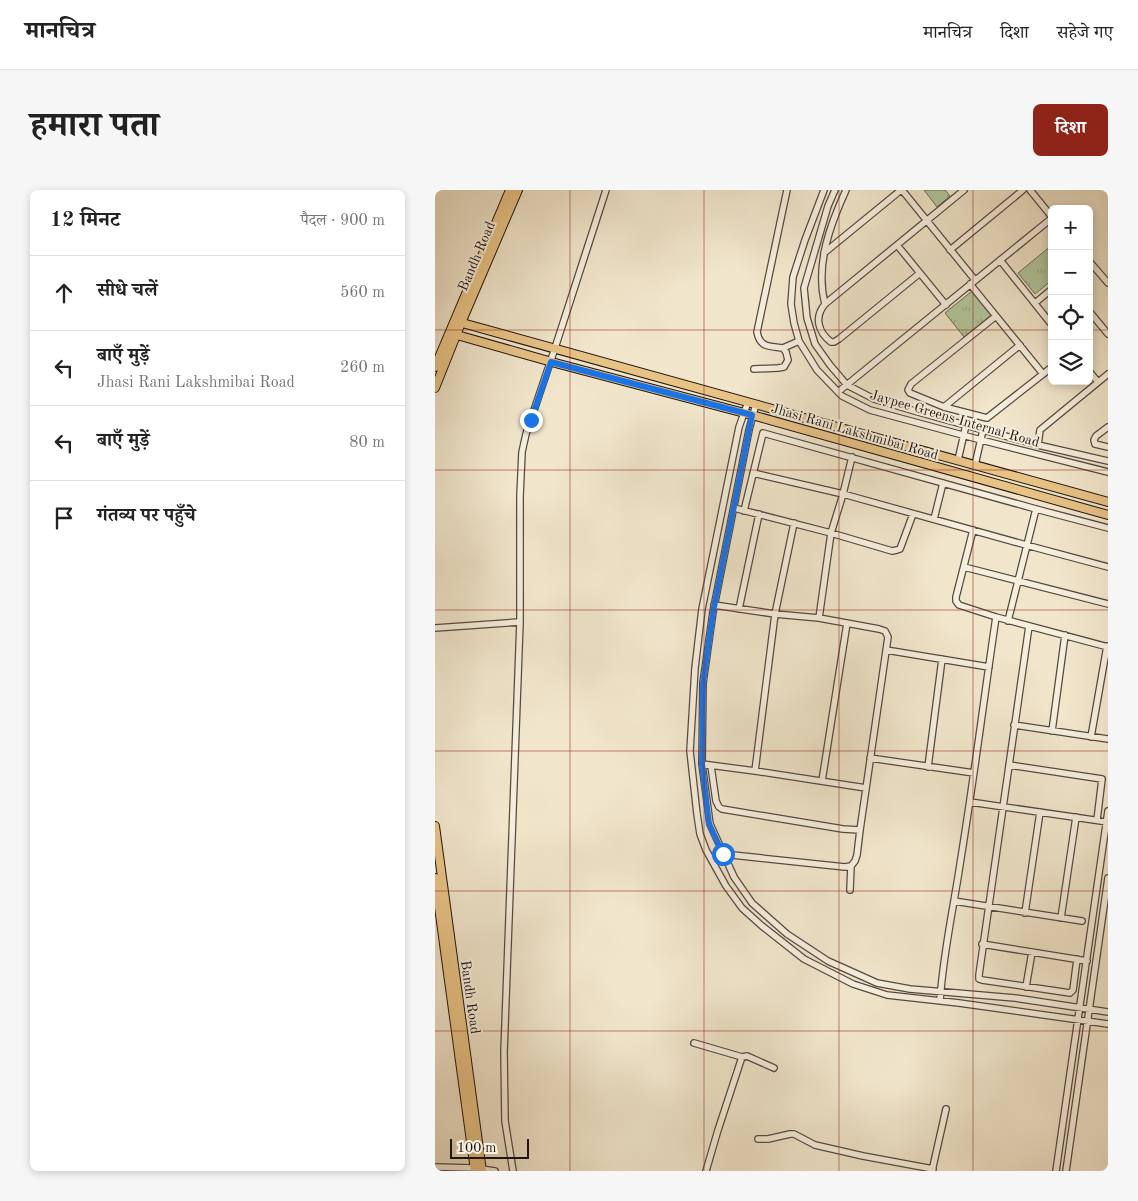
<!DOCTYPE html>
<html lang="hi">
<meta charset="utf-8">
<style>
:root{--surface:#fff;--page:#f6f6f6;--text:#222;--muted:#767676;--line:#e0e0e0;--accent:#8f2418}
body{margin:0;font-family:"Old Standard TT","Noto Serif Devanagari",serif;background:var(--page);color:var(--text)}
.controls{position:absolute;right:15px;top:15px;display:grid;overflow:hidden;border-radius:8px;box-shadow:0 2px 8px #0003}
.controls button{width:45px;height:45px;display:grid;place-items:center;padding:0;border:0;border-bottom:1px solid var(--line);background:var(--surface);color:var(--text);font:25px sans-serif}
.scale{position:absolute;left:15px;bottom:12px;width:79px;box-sizing:border-box;padding-left:5px;border:2px solid #211511;border-top:0;font-size:14px;line-height:18px;white-space:nowrap;color:#211511;-webkit-text-stroke:4px #f6efde;paint-order:stroke}
.stop{position:absolute;width:15px;height:15px;margin:-11px;border:4px solid #1a73e8;border-radius:50%;background:#fff}
.stop.end{background:#1a73e8;border-color:#fff;box-shadow:0 1px 5px #0008}
.list{margin:0;padding:0;list-style:none}
h2{display:flex;justify-content:space-between;align-items:center;height:65px;margin:0;padding:0 20px;font-size:21px}
h2 small{font-size:16px;font-weight:400;color:var(--muted)}
.list li{display:grid;grid-template-columns:32px 1fr auto;gap:15px;align-items:center;box-sizing:border-box;height:75px;padding:0 20px;border-top:1px solid var(--line)}
.list b{display:block;font-size:19px;white-space:nowrap}
.list p{margin:0;font-size:16px;white-space:nowrap;color:var(--muted)}
.list em{font-size:16px;font-style:normal;color:var(--muted)}
.icon{flex:none;width:28px;height:28px;fill:none;stroke:currentColor;stroke-width:2;stroke-linecap:round;stroke-linejoin:round}
.map{position:relative;flex:none;width:673px;height:981px;overflow:hidden;border-radius:8px}
header{display:flex;align-items:center;gap:30px;box-sizing:border-box;height:70px;padding:0 25px;background:var(--surface);border-bottom:1px solid var(--line)}
header strong{font-size:24px}
nav{display:flex;gap:28px;margin-inline-start:auto;font-size:18px}
.intro{display:flex;align-items:center;justify-content:space-between;box-sizing:border-box;height:120px;padding:0 30px}
h1{margin:0;font-size:35px}
.button{padding:12px 22px;border-radius:8px;background:var(--accent);color:#fff;font-size:18px;font-weight:700}
main{display:flex;gap:30px;padding:0 30px}
aside{flex:1;background:var(--surface);border-radius:8px;box-shadow:0 2px 8px #0003}
.map>svg:first-child{display:block}
.park{fill:url(#park-tufts);stroke:#6a6e57}
.lines{fill:none;stroke-linecap:round;stroke-linejoin:round}
.minor-casing{stroke:#554940;stroke-width:8}
.major-casing{stroke:#211511;stroke-width:10}
.minor{stroke:#f6efde;stroke-width:5.5}
.major{stroke:#e8c386;stroke-width:8}
.route{stroke:#1a73e8;stroke-width:6}
.grid{fill:none;stroke:#8f2418;stroke-width:1;stroke-opacity:0.55}
.labels{text-anchor:middle;stroke-width:4;stroke-linejoin:round;paint-order:stroke}
.street-label{font-size:14px;fill:#211511;stroke:#f6efde}
</style>
<header>
<strong>मानचित्र</strong>
<nav><a>मानचित्र</a><a>दिशा</a><a>सहेजे गए</a></nav>
</header>
<div class="intro"><h1>हमारा पता</h1><a class="button">दिशा</a></div>
<main>
<aside>
<h2>12 मिनट<small>पैदल · 900 m</small></h2>
<ul class="list">
<li><svg class="icon" aria-label="ahead" viewBox="0 0 24 24"><path d="M12 20V5M6 11l6-6 6 6"/></svg><div><b>सीधे चलें</b></div><em>560 m</em></li>
<li><svg class="icon" aria-label="left" viewBox="0 0 24 24"><path d="M17 20v-9H6M10 6l-5 5 5 5"/></svg><div><b>बाएँ मुड़ें</b><p>Jhasi Rani Lakshmibai Road</p></div><em>260 m</em></li>
<li><svg class="icon" aria-label="left" viewBox="0 0 24 24"><path d="M17 20v-9H6M10 6l-5 5 5 5"/></svg><div><b>बाएँ मुड़ें</b></div><em>80 m</em></li>
<li><svg class="icon" aria-label="arrive" viewBox="0 0 24 24"><path d="M6 21V4h12l-3 4 3 4H6"/></svg><div><b>गंतव्य पर पहुँचे</b></div></li>
</ul>
</aside>
<div class="map">
<svg width="673" height="981" viewBox="0 0 673 981">
<defs>
<pattern id="park-tufts" width="24" height="20" patternUnits="userSpaceOnUse" patternTransform="scale(1.25)"><rect width="24" height="20" fill="#b3c69d"/><path d="M3 7l-1-3M5 7V3M7 7l1-3M15 17l-1-3M17 17v-4M19 17l1-3" fill="none" stroke="#9aa986"/></pattern>
</defs>
<rect width="100%" height="100%" fill="#f1e6cc"/>
<filter id="stains"><feTurbulence type="fractalNoise" baseFrequency=".004" numOctaves="4"/><feColorMatrix values="0 0 0 0 .2 0 0 0 0 .09 0 0 0 0 .02 0 0 0 .5 -.17"/></filter>
<radialGradient id="worn" r=".72"><stop offset=".6" stop-color="#630" stop-opacity="0"/><stop offset="1" stop-color="#630" stop-opacity=".3"/></radialGradient>
<!-- park -->
<path class="park" d="M 489,0 L 510,0 L 515,6 L 502,17 Z
M 617,55 L 617,90 L 600,104 L 583,83 Z
M 537,101 L 556,125 L 529,147 L 510,123 Z"/>
<g class="lines">
<defs>
<path id="minor" d="M 389,0 L 370,50 L 358,87 L 356,114 L 359,133 L 364,151 L 382,180 L 407,206 L 435,220 L 546,250 L 673,282
M 400,0 L 393,16 L 369,98 L 372,128 L 380,154 L 395,175 L 412,195 L 439,209 L 483,222 L 603,255 L 673,271
M 467,0 L 540,90
M 595,0 L 617,27
M 462,55 L 511,115
M 515,60 L 588,0
M 389,63 L 466,0
M 565,70 L 617,135
M 654,71 L 673,93
M 485,83 L 404,149 L 399,152 L 396,152 C 383,142 379,127 390,114 L 529,0
M 535,94 L 608,184
M 600,113 L 617,99
M 390,114 C 380,75 395,35 411,0
M 654,121 L 673,144
M 561,126 L 476,194 L 473,200 L 475,203 L 509,217 L 552,228 L 617,177
M 348,158 C 334,156 325,158 322,142 L 352,0
M 319,179 L 343,178 L 349,177 L 353,170 L 351,162 L 348,158 L 364,151
M 654,181 L 663,192
M 403,202 L 617,28
M 313,212 L 304,237 L 267,419 L 260,478 L 255,561 L 262,624 L 265,644 L 271,660 L 291,696 L 307,718 L 327,736 L 369,769 L 418,794 L 452,805 L 524,813 L 673,834
M 321,214 L 314,240 L 278,422 L 268,493 L 267,574 L 275,634 L 299,687 L 317,713 L 352,744 L 393,771 L 442,793 L 475,799 L 580,808 L 673,822
M 509,217 L 585,155
M 673,237 L 661,246 L 659,250 L 660,254 L 673,257
M 603,255 L 605,240 L 673,184
M 523,270 L 531,235
M 540,275 L 548,240
M 318,283 L 408,304 L 591,355 L 673,377
M 299,318 L 396,343 L 457,361 L 462,360 L 465,359 L 478,324
M 309,321 L 328,243 L 601,319 L 673,338
M 499,329 L 508,293
M 538,340 L 521,407 L 521,411 L 524,415 L 561,427 L 673,457
M 529,377 L 673,414
M 279,415 L 340,424 L 384,428 L 444,439 L 450,441 L 453,447 L 425,640 L 422,665 L 420,671 L 416,676 L 415,700
M 304,419 L 324,324
M 384,428 L 396,343 L 408,304 L 417,267
M 573,431 L 601,319
M 594,436 L 544,785 L 544,789 L 547,790 L 635,803 L 638,800 L 642,769
M 0,438 L 85,432
M 451,460 L 554,477
M 579,535 L 673,549
M 617,541 L 630,445
M 656,547 L 672,456
M 435,568 L 539,583
M 267,574 L 320,581 L 431,598
M 574,575 L 667,589 L 662,630
M 276,576 L 281,611 L 284,617 L 287,619 L 408,639 L 425,640
M 493,577 L 507,469
M 320,581 L 340,424 L 359,333
M 387,591 L 412,433
M 535,612 L 673,632
M 288,664 L 410,677 L 416,676
M 519,711 L 647,731
M 590,723 L 605,622
M 626,728 L 641,627
M 547,754 L 652,771
M 591,797 L 597,762
M 505,811 C 508,763 519,716 526,668 C 539,588 549,508 561,427
M 259,853 L 307,867
M 323,949 L 333,949 L 355,944 L 359,944 L 380,955 L 428,966 L 498,979
M 0,977 L 39,978 L 60,981
M 78,981 L 70,931 L 69,862 L 85,432 L 85,306 L 87,262 L 91,244 L 120,158 L 171,0
M 271,981 L 283,940 L 307,867 L 312,866 L 339,878
M 497,981 L 511,919
M 621,981 L 673,621
M 631,981 L 673,688"/>
<path id="major" d="M 20,131 L 673,312
M 15,143 L 124,174 L 317,225 L 673,325
M 0,177 L 75,0
M 0,198 L 26,133 L 83,0
M 0,636 L 47,981
M 0,688 L 40,981"/>
</defs>
<!-- minor casing -->
<use href="#minor" class="minor-casing"/>
<!-- major casing -->
<use href="#major" class="major-casing"/>
<!-- minor -->
<use href="#minor" class="minor"/>
<!-- major -->
<use href="#major" class="major"/>
</g>
<g class="lines">
<!-- route -->
<path class="route" d="M 96,230 L 116,172 L 317,225 L 278,422 L 268,493 L 267,574 L 274,634 L 288,664"/>
</g>
<!-- grid -->
<path class="grid" d="M 135,0 L 135,981M 269,0 L 269,981M 404,0 L 404,981M 538,0 L 538,981M 0,140 L 617,140M 654,140 L 673,140M 0,280 L 673,280M 0,420 L 673,420M 0,561 L 673,561M 0,701 L 673,701M 0,841 L 673,841"/>
<g class="labels">
<!-- street labels -->
<g class="street-label">
<text transform="translate(41 66) rotate(-67)" y="5">Bandh Road</text>
<text transform="translate(520 228) rotate(16)" y="5">Jaypee Greens Internal Road</text>
<text transform="translate(420 241) rotate(16)" y="5">Jhasi Rani Lakshmibai Road</text>
<text transform="translate(36 807) rotate(82)" y="5">Bandh Road</text>
</g>
</g>
<rect width="100%" height="100%" filter="url(#stains)"/>
<rect width="100%" height="100%" fill="url(#worn)"/>
</svg>
<div class="controls">
<button>+</button>
<button>−</button>
<button><svg class="icon" aria-label="locate" viewBox="0 0 24 24"><circle cx="12" cy="12" r="6"/><path d="M12 2v4M12 18v4M2 12h4M18 12h4"/></svg></button>
<button><svg class="icon" aria-label="layers" viewBox="0 0 24 24"><path d="M12 4l9 5-9 5-9-5zM3 14l9 5 9-5"/></svg></button>
</div>
<div class="scale">100 m</div>
<div class="stop" style="left:288px;top:664px"></div>
<div class="stop end" style="left:96px;top:230px"></div>
</div>
</main>
